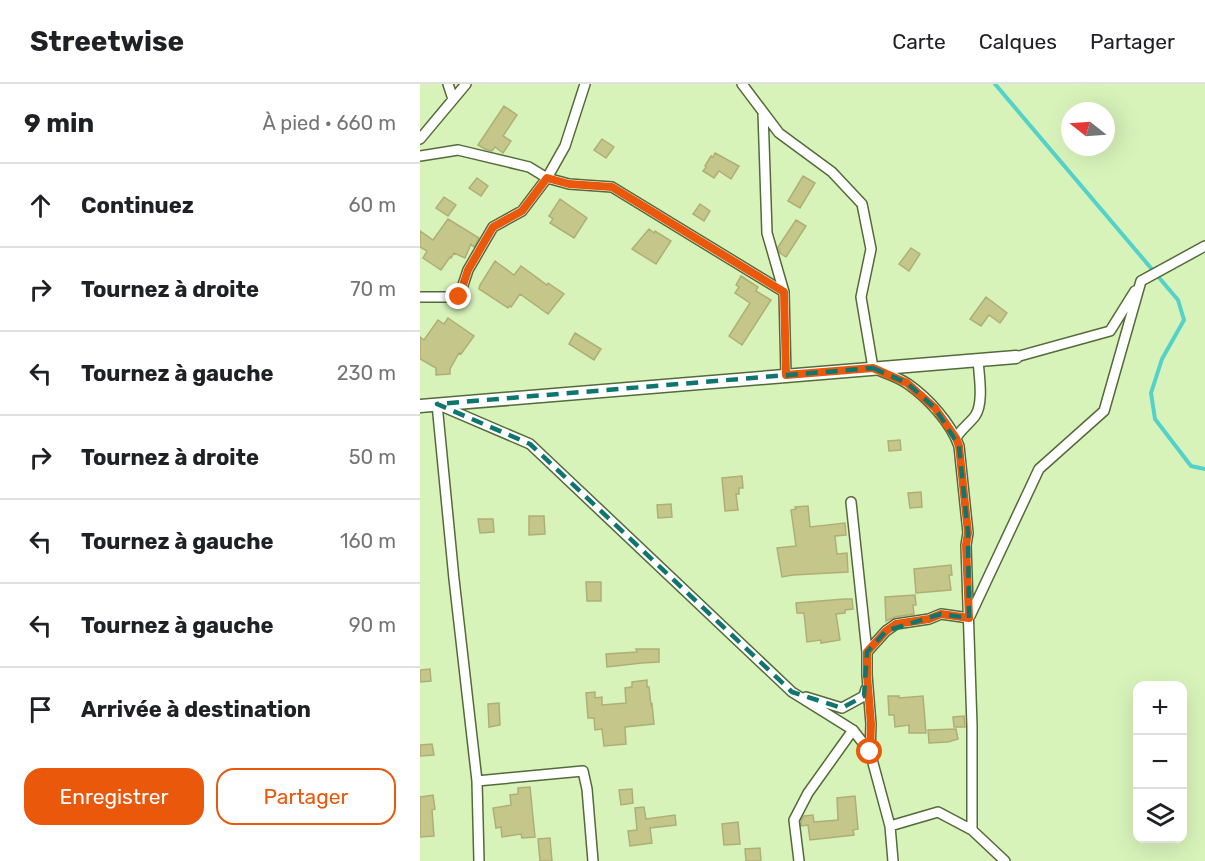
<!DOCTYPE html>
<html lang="fr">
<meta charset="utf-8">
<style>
:root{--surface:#fff;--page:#f6f6f6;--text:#202124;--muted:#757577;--line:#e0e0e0;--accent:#ea580c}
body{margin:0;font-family:Rubik,sans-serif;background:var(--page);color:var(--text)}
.controls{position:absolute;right:18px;bottom:18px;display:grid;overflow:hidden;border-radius:12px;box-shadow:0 6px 24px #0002}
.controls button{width:54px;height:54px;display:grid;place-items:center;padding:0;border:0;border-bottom:2px solid var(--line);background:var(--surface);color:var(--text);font:30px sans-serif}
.compass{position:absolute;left:641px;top:18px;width:54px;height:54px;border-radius:50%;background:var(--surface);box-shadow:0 6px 24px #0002;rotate:287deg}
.stop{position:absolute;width:18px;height:18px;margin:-14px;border:4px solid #ea580c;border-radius:50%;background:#fff}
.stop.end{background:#ea580c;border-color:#fff;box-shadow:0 2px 6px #0008}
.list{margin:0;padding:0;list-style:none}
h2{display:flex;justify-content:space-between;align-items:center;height:78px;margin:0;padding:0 24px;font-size:26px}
h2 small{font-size:20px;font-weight:400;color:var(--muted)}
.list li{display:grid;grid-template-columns:39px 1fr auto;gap:18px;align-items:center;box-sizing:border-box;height:84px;padding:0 24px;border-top:2px solid var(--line)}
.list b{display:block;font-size:22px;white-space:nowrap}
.list em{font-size:20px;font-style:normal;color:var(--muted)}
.actions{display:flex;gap:12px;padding:18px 24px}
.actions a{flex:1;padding:14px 0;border:2px solid var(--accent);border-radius:18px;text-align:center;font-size:21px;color:var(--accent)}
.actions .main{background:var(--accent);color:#fff}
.icon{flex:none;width:33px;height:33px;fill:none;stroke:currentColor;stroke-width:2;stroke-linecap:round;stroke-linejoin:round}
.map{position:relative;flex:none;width:785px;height:777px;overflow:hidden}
header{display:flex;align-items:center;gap:36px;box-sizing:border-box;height:84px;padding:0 30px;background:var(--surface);border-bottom:2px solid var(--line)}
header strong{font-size:28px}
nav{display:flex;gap:33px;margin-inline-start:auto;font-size:21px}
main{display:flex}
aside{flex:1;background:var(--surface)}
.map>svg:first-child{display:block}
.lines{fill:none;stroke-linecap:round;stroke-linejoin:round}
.stream{stroke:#54d1c9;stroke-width:4}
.building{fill:#c5c68a;stroke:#aeaf74;stroke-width:1.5}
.street-casing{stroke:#536b38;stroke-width:12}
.secondary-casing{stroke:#536b38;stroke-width:15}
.street{stroke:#fff;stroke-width:9}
.secondary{stroke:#fff;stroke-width:12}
.route{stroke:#ea580c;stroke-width:8}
.marked{fill:none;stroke:#0f766e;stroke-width:4.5;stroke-dasharray:12 8;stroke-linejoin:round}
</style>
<header>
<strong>Streetwise</strong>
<nav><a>Carte</a><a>Calques</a><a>Partager</a></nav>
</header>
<main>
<aside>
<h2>9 min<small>À pied · 660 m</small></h2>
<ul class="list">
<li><svg class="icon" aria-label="ahead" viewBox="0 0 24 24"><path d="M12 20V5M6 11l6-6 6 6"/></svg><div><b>Continuez</b></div><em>60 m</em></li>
<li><svg class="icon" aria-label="right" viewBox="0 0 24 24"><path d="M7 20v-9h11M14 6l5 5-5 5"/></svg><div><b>Tournez à droite</b></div><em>70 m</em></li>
<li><svg class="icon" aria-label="left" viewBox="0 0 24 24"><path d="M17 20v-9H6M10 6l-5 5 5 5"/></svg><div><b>Tournez à gauche</b></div><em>230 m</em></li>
<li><svg class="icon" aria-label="right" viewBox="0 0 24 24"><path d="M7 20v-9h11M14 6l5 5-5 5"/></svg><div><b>Tournez à droite</b></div><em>50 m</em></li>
<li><svg class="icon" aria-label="left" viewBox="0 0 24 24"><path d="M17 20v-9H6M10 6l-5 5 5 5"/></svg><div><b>Tournez à gauche</b></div><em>160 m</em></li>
<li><svg class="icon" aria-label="left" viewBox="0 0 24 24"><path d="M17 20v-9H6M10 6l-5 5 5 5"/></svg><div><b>Tournez à gauche</b></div><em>90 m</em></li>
<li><svg class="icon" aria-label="arrive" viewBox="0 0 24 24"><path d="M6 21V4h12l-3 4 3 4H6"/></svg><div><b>Arrivée à destination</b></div></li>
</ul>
<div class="actions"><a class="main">Enregistrer</a><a>Partager</a></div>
</aside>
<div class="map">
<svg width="785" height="777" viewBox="0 0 785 777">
<rect width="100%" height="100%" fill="#d8f3ba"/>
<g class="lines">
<!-- stream -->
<path class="stream" d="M 575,0 L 758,216 L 764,236 L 742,275 L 731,309 L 735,335 L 771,382 L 785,385"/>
</g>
<!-- building -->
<path class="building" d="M 84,22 L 97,31 L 83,52 L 91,57 L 83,69 L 75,63 L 72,67 L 65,65 L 58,61 Z
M 182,55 L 194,63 L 186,74 L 174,66 Z
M 295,69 L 319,82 L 311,95 L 299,87 L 294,94 L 283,87 L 286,83 L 285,82 L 291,72 L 293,73 Z
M 383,92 L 395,99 L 380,124 L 368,117 Z
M 57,94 L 68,102 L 61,112 L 49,104 Z
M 24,113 L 36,121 L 28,132 L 16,124 Z
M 140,115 L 167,134 L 154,154 L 130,139 L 133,135 L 129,132 Z
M 280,120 L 290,127 L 284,137 L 273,130 Z
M 28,135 L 59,154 L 54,163 L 51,160 L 45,174 L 34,169 L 31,174 L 30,173 L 21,186 L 3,174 L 7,167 L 0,163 L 0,147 L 13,156 Z
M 376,136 L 386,142 L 366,173 L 360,169 L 358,163 Z
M 229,145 L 234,149 L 235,147 L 251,157 L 236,180 L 212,165 Z
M 491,164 L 500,170 L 489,187 L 479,180 Z
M 75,177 L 94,191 L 101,182 L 127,201 L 128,199 L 144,210 L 128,230 L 100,210 L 91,223 L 89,222 L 88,224 L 59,205 L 60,201 Z
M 321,192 L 338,203 L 336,207 L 351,216 L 322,261 L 309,252 L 330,219 L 315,209 L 319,203 L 316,201 Z
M 566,213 L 587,229 L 580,239 L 569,231 L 561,242 L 550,235 Z
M 28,234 L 54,252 L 41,270 L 39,269 L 30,285 L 30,290 L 16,291 L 16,284 L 0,275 L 0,253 L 4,256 L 18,236 L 24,240 Z
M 155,249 L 181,265 L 174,276 L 149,260 Z
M 480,356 L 481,366 L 469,367 L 468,357 Z
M 322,392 L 323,404 L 319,404 L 319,410 L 316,410 L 318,426 L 305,427 L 302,394 Z
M 501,408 L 502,423 L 490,424 L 488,409 Z
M 251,420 L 252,433 L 238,434 L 237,421 Z
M 388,422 L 390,443 L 425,439 L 426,451 L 415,452 L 417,470 L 427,469 L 428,488 L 373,491 L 362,493 L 357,464 L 376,462 L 371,426 L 376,425 L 375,423 Z
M 109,432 L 124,432 L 125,450 L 109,451 Z
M 58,435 L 73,435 L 74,448 L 60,449 Z
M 531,481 L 532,491 L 529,491 L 531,506 L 496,509 L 494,485 Z
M 166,498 L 181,498 L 181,517 L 167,517 Z
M 495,511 L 496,521 L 493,521 L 494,530 L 475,533 L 466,537 L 465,513 Z
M 424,515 L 432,515 L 433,525 L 425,526 L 425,529 L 416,530 L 420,556 L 401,559 L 401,556 L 387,558 L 384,529 L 377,529 L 376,519 Z
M 216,565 L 239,565 L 239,578 L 222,579 L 187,583 L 186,570 L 217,568 Z
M 10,585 L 11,597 L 0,598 L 0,586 Z
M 227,596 L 227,603 L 229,603 L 231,621 L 232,620 L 234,640 L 205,643 L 206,660 L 184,662 L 182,645 L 175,646 L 174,634 L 168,634 L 166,609 L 175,608 L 175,614 L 182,613 L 182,621 L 206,619 L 205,604 L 212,603 L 212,598 Z
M 468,612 L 479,612 L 479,614 L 503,612 L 506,649 L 489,649 L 489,641 L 475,643 L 474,631 L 469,631 Z
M 79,619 L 80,641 L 69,643 L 68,620 Z
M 544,632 L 545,643 L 534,643 L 533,633 Z
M 536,645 L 538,655 L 528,658 L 509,659 L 508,646 Z
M 12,660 L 14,671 L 0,672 L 0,661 Z
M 110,703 L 115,753 L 102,754 L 101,750 L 82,753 L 81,743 L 76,744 L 73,724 L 91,721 L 90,711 L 98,710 L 98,704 Z
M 212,705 L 213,719 L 201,721 L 199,706 Z
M 13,711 L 15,725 L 12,726 L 14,752 L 0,753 L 0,713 Z
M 435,712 L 438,745 L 433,746 L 434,751 L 390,756 L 388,741 L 381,742 L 381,737 L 384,732 L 393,731 L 394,738 L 418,736 L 417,714 Z
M 224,723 L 226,735 L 255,731 L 256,741 L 230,744 L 232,759 L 210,762 L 208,747 L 217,746 L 215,724 Z
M 318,738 L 320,760 L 304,761 L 302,740 Z
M 130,754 L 132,777 L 120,777 L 118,755 Z
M 340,764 L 341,777 L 326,777 L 325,765 Z"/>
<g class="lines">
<defs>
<path id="street" d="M 28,0 L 33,15
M 322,0 L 359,49 L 412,88 L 442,120 L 451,165 L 441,213 L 453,284 C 465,289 478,293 488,300 C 508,314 531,339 539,362 L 548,449 L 546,461 L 552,642 L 552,746 L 585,777
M 343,28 L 347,149 L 364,208
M 0,55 L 46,0
M 0,72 L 38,66 L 109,83 L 127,94 L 149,100 L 192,103 L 364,208 L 366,292
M 0,213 L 39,213 L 48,186 L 73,143 L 102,127 L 127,94 L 145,62 L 165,0
M 596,273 L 690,247 L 715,207
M 17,320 L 34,495 L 57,697 L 59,777
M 19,321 L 110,360 L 372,608 L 433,646 L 450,668 L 470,742
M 536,354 C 541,345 549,340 555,332 C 564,320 559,291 558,276
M 431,418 L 447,568 L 447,591 L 451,640 L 450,668
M 550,532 L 619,385 L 684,327 L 721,197 L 785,162
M 447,568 L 466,547 L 476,540 L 509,535 L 521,530 L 549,534
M 386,613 L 422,624 L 444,612 L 446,605
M 57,697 L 163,687 L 167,705 L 173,777
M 379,777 L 374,736 L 388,709 L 433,646
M 473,777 L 470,742 L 518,728 L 552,746"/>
<path id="secondary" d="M 0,322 L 596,273"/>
</defs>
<!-- street casing -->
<use href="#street" class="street-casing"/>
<!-- secondary casing -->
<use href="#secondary" class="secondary-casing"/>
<!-- street -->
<use href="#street" class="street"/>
<!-- secondary -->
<use href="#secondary" class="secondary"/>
</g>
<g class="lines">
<!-- route -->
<path class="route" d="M 39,213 L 48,186 L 73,143 L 102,127 L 127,94 L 149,100 L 192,103 L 364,208 L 366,291 L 453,284 L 487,299 L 515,324 L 536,354 L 539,362 L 548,449 L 546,461 L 549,534 L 521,530 L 509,535 L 476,540 L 466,547 L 447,568 L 447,591 L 451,640 L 450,668"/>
</g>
<!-- marked area -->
<path class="marked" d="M 453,284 L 487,299 L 515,324 L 539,362 L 548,449 L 549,534 L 521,530 L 466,547 L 447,568 L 444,612 L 422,624 L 372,608 L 110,360 L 17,320 Z"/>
</svg>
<div class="controls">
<button>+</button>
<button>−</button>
<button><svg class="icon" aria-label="layers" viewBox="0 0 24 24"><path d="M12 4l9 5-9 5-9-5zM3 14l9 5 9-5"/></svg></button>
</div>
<svg class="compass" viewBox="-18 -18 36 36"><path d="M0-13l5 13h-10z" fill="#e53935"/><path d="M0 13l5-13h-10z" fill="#757577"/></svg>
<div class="stop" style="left:450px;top:668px"></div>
<div class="stop end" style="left:39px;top:213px"></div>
</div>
</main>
